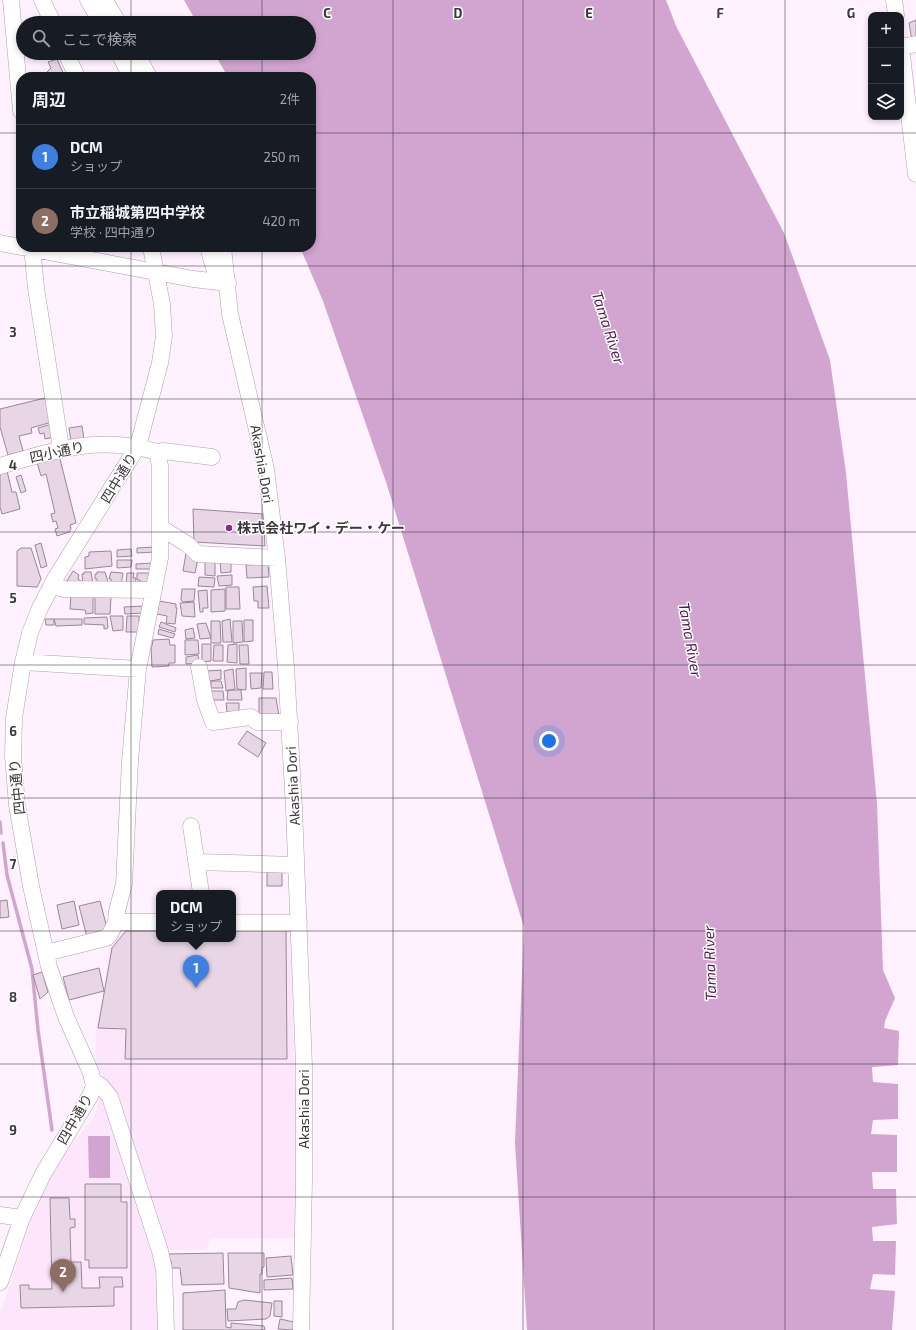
<!DOCTYPE html>
<html lang="ja">
<meta charset="utf-8">
<style>
:root{--surface:#171b24;--page:#20242c;--text:#f1f3f6;--muted:#9ea1a6;--line:#363941;--accent:#c498c7}
body{margin:0;font-family:"Exo 2","Noto Sans JP",sans-serif;background:var(--page);color:var(--text)}
.controls{position:absolute;right:12px;top:12px;display:grid;overflow:hidden;border-radius:8px;box-shadow:0 2px 6px #0003}
.controls button{width:36px;height:36px;display:grid;place-items:center;padding:0;border:0;border-bottom:1px solid var(--line);background:var(--surface);color:var(--text);font:20px sans-serif}
.you{position:absolute;left:549px;top:741px;width:14px;height:14px;margin:-10px;border:3px solid #fff;border-radius:50%;background:#1a73e8;box-shadow:0 0 0 6px #1a73e833}
.badge{display:grid;place-items:center;width:26px;height:26px;border-radius:50%;background:var(--accent);color:#fff;font-size:13px;font-weight:700}
.pin{position:absolute;translate:-50% -33px;filter:drop-shadow(0 1px 2px #0008)}
.pin::after{content:'';position:absolute;top:21px;width:14px;height:12px;background:inherit;clip-path:polygon(0 0,100% 0,50% 100%)}
.popup{position:absolute;left:156px;top:890px;width:80px;height:52px;box-sizing:border-box;display:grid;place-content:center;border-radius:8px;background:var(--surface);filter:drop-shadow(0 1px 3px #0005);font-size:13px;white-space:nowrap;color:var(--muted)}
.popup b{font-size:15px;color:var(--text)}
.popup::after{content:'';position:absolute;left:50%;top:100%;margin-left:-8px;border:8px solid transparent;border-top-color:var(--surface)}
.list{margin:0;padding:0;list-style:none}
h2{display:flex;justify-content:space-between;align-items:center;height:52px;margin:0;padding:0 16px;font-size:17px}
h2 small{font-size:13px;font-weight:400;color:var(--muted)}
.list li{display:grid;grid-template-columns:26px 1fr auto;gap:12px;align-items:center;box-sizing:border-box;height:64px;padding:0 16px;border-top:1px solid var(--line)}
.list b{display:block;font-size:15px;white-space:nowrap}
.list p{margin:0;font-size:13px;white-space:nowrap;color:var(--muted)}
.list em{font-size:13px;font-style:normal;color:var(--muted)}
.icon{flex:none;width:22px;height:22px;fill:none;stroke:currentColor;stroke-width:2;stroke-linecap:round;stroke-linejoin:round}
.map{position:relative;flex:none;width:916px;height:1330px;overflow:hidden}
.search{position:absolute;background:var(--surface);box-shadow:0 2px 6px #0003;left:16px;top:16px;width:300px;height:44px;display:flex;align-items:center;gap:10px;box-sizing:border-box;padding:0 14px;border-radius:22px;color:var(--muted);font-size:15px}
.panel{position:absolute;background:var(--surface);box-shadow:0 2px 6px #0003;left:16px;top:72px;width:300px;height:180px;border-radius:16px}
.map>svg:first-child{display:block}
.built{fill:#fde6fc}
.water{fill:#d2a5d0}
.lines{fill:none;stroke-linecap:round;stroke-linejoin:round}
.stream{stroke:#d2a5d0;stroke-width:3.5}
.building{fill:#e8d6e7;stroke:#988897}
.minor-casing{stroke:#af9fae;stroke-width:17}
.minor{stroke:#fff;stroke-width:16}
.grid{fill:none;stroke:#3d373d;stroke-width:1;stroke-opacity:0.55}
.poi-dot{fill:#8e288e;stroke:#fff;stroke-width:1.5}
.labels{text-anchor:middle;stroke-width:3;stroke-linejoin:round;paint-order:stroke}
.street-label{font-size:14px;fill:#3d373d;stroke:#fff}
.poi-label{font-size:14px;font-weight:bold;fill:#3d373d;stroke:#fff;text-anchor:start}
.water-label{font-size:15px;font-style:italic;fill:#501b50;stroke:#fff}
.grid-label{font-size:13px;text-anchor:middle;font-weight:bold;fill:#3d373d;stroke:#fff;stroke-width:3;stroke-linejoin:round;paint-order:stroke}
</style>
<div class="map">
<svg width="916" height="1330" viewBox="0 0 916 1330">
<rect width="100%" height="100%" fill="#fff1fe"/>
<!-- built -->
<path class="built" d="M 122,928 L 159,928 L 159,939 L 233,939 L 290,928 L 297,1140 L 295,1238 L 210,1238 L 207,1250 L 164,1250 L 108,1084 L 95,1063 L 96,1028 L 104,991 L 110,941 Z
M 100,1096 L 106,1101 L 160,1269 L 162,1330 L 0,1330 L 0,1314 L 31,1220 L 51,1174 L 64,1154 L 95,1115 Z"/>
<!-- water -->
<path class="water" d="M 184,0 L 666,0 L 676,26 L 784,233 L 830,360 L 846,473 L 877,804 L 883,970 L 895,998 L 885,1021 L 884,1028 L 899,1031 L 898,1065 L 872,1067 L 873,1082 L 898,1084 L 898,1119 L 873,1120 L 871,1134 L 897,1135 L 897,1172 L 872,1172 L 873,1189 L 896,1189 L 897,1224 L 872,1227 L 873,1241 L 896,1241 L 895,1275 L 873,1274 L 870,1289 L 895,1291 L 892,1330 L 527,1330 L 515,1143 L 524,927 L 386,482 L 323,301 L 300,247 L 311,247 L 311,77 L 228,77 L 214,53 L 309,53 L 309,23 L 197,23 Z
M 88,1136 L 110,1136 L 110,1178 L 89,1178 Z"/>
<g class="lines">
<!-- stream -->
<path class="stream" d="M 0,822 L 1,833
M 3,843 L 7,875 L 32,969 L 38,1030 L 52,1130"/>
</g>
<!-- building -->
<path class="building" d="M 916,20 L 916,41 L 912,41 L 909,23 Z
M 57,59 L 65,77 L 46,77 L 45,74 L 51,68 L 48,62 Z
M 45,398 L 52,422 L 31,428 L 32,433 L 19,436 L 23,451 L 8,455 L 0,427 L 0,409 Z
M 52,424 L 55,437 L 45,439 L 44,433 L 40,434 L 38,428 Z
M 82,426 L 84,439 L 71,441 L 69,428 Z
M 59,455 L 76,523 L 70,525 L 71,529 L 69,532 L 57,536 L 55,529 L 58,528 L 56,521 L 53,522 L 51,514 L 55,513 L 46,474 L 41,476 L 37,462 Z
M 7,471 L 12,492 L 16,492 L 20,509 L 2,514 L 0,507 L 0,472 Z
M 21,475 L 26,491 L 21,493 L 16,477 Z
M 193,509 L 263,514 L 265,546 L 194,542 Z
M 41,543 L 47,566 L 41,568 L 35,545 Z
M 155,547 L 155,552 L 137,553 L 137,548 Z
M 21,548 L 31,548 L 41,579 L 37,587 L 17,586 L 17,551 Z
M 131,549 L 132,556 L 117,557 L 117,550 Z
M 111,551 L 112,566 L 85,569 L 85,557 L 89,556 L 89,552 Z
M 186,553 L 198,558 L 195,573 L 183,571 Z
M 205,559 L 215,560 L 215,576 L 205,575 Z
M 117,560 L 132,560 L 131,567 L 117,568 Z
M 220,561 L 231,561 L 231,572 L 221,573 Z
M 153,563 L 153,569 L 136,569 L 136,564 Z
M 268,564 L 269,577 L 247,578 L 246,565 Z
M 73,571 L 79,575 L 78,579 L 81,581 L 79,583 L 65,584 Z
M 84,572 L 91,572 L 93,584 L 83,586 L 82,574 L 84,574 Z
M 97,572 L 105,572 L 108,582 L 98,586 L 97,579 L 95,579 L 95,574 L 97,574 Z
M 111,572 L 123,573 L 121,586 L 111,586 L 111,579 L 109,579 Z
M 127,573 L 134,573 L 133,578 L 136,578 L 135,586 L 126,585 Z
M 137,573 L 151,573 L 150,586 L 140,586 L 140,580 L 137,580 Z
M 232,575 L 232,585 L 219,586 L 217,576 Z
M 199,577 L 215,578 L 214,587 L 198,586 Z
M 267,586 L 269,608 L 258,608 L 258,601 L 254,601 L 253,587 Z
M 226,587 L 239,587 L 240,609 L 226,609 Z
M 182,589 L 195,589 L 194,601 L 183,602 L 181,600 Z
M 225,589 L 225,611 L 211,612 L 211,590 Z
M 207,590 L 208,608 L 203,608 L 203,612 L 200,612 L 198,591 Z
M 95,594 L 111,597 L 110,614 L 95,614 Z
M 71,595 L 93,596 L 93,613 L 86,614 L 85,610 L 70,609 Z
M 159,601 L 176,604 L 176,608 L 177,608 L 175,624 L 166,623 L 167,616 L 157,614 Z
M 194,602 L 195,617 L 182,616 L 180,603 Z
M 144,606 L 144,613 L 125,614 L 124,607 Z
M 110,616 L 123,616 L 123,630 L 113,631 Z
M 127,616 L 139,616 L 139,622 L 141,622 L 141,632 L 126,632 Z
M 107,617 L 108,628 L 104,629 L 104,625 L 84,624 L 84,618 Z
M 45,619 L 54,619 L 54,625 L 46,625 Z
M 54,619 L 82,619 L 82,625 L 56,626 Z
M 230,619 L 232,642 L 223,642 L 222,621 Z
M 244,620 L 253,620 L 253,641 L 244,642 Z
M 211,621 L 220,621 L 221,643 L 211,643 Z
M 233,621 L 242,621 L 243,642 L 233,643 Z
M 161,622 L 176,628 L 175,632 L 159,627 Z
M 206,623 L 211,638 L 200,639 L 197,624 Z
M 193,628 L 195,638 L 186,639 L 185,630 Z
M 159,629 L 175,634 L 173,638 L 158,634 Z
M 169,639 L 170,645 L 175,645 L 175,663 L 169,663 L 169,666 L 152,667 L 151,646 L 152,646 L 153,640 Z
M 185,640 L 198,640 L 199,654 L 185,655 Z
M 202,644 L 211,644 L 211,661 L 202,662 Z
M 237,644 L 237,663 L 227,662 L 228,645 Z
M 214,645 L 223,645 L 223,661 L 213,661 Z
M 239,645 L 248,645 L 249,664 L 240,664 Z
M 198,655 L 199,663 L 186,664 L 186,657 Z
M 246,668 L 246,690 L 237,689 L 236,669 Z
M 233,669 L 235,689 L 226,691 L 224,671 Z
M 221,670 L 221,679 L 211,681 L 206,679 L 207,671 Z
M 264,672 L 272,672 L 273,689 L 263,689 Z
M 250,673 L 262,673 L 261,688 L 251,689 Z
M 211,681 L 221,681 L 223,688 L 211,688 Z
M 228,690 L 241,690 L 242,700 L 227,700 Z
M 210,691 L 223,691 L 224,700 L 210,700 Z
M 259,698 L 276,698 L 279,716 L 259,717 Z
M 226,703 L 239,703 L 239,712 L 227,712 Z
M 247,731 L 266,743 L 258,757 L 238,744 Z
M 267,869 L 282,869 L 282,886 L 267,886 Z
M 7,900 L 9,917 L 0,918 L 0,901 Z
M 74,901 L 79,925 L 62,929 L 57,905 Z
M 100,901 L 108,932 L 87,937 L 79,906 Z
M 286,929 L 287,1059 L 125,1059 L 126,1029 L 98,1028 L 112,948 L 126,931 L 159,931 L 159,939 L 233,939 L 233,930 Z
M 99,968 L 104,991 L 69,1000 L 63,977 Z
M 42,972 L 48,992 L 40,999 L 33,975 Z
M 85,1184 L 121,1184 L 121,1202 L 127,1202 L 127,1268 L 89,1268 L 89,1260 L 85,1260 Z
M 50,1198 L 69,1198 L 70,1219 L 75,1219 L 75,1227 L 70,1228 L 71,1262 L 81,1262 L 82,1288 L 100,1288 L 99,1277 L 122,1277 L 123,1287 L 114,1287 L 114,1306 L 21,1308 L 20,1285 L 29,1285 L 29,1289 L 52,1289 Z
M 223,1253 L 224,1284 L 182,1285 L 180,1268 L 171,1268 L 171,1261 L 167,1254 Z
M 228,1253 L 264,1253 L 264,1267 L 262,1268 L 262,1274 L 260,1274 L 260,1293 L 229,1288 Z
M 291,1256 L 293,1275 L 267,1277 L 266,1258 Z
M 292,1278 L 293,1289 L 264,1290 L 264,1280 Z
M 225,1290 L 226,1327 L 231,1328 L 231,1323 L 264,1326 L 265,1330 L 183,1330 L 183,1293 Z
M 244,1300 L 272,1303 L 270,1316 L 266,1319 L 228,1321 L 227,1309 L 236,1309 L 238,1302 Z
M 274,1301 L 282,1301 L 282,1317 L 274,1316 Z
M 280,1319 L 294,1322 L 293,1330 L 278,1329 Z"/>
<g class="lines">
<defs>
<path id="minor" d="M 11,0 L 21,111
M 42,0 L 53,23
M 88,0 L 102,23
M 105,0 L 118,23
M 894,0 L 896,15
M 901,47 L 916,174
M 901,47 L 916,44
M 66,53 L 77,77
M 119,53 L 131,77
M 136,53 L 149,77
M 0,243 L 21,247
M 22,247 L 193,279 L 228,283
M 32,247 L 36,288 L 61,448
M 208,247 L 218,282
M 223,247 L 230,314 L 266,469 L 277,558 L 286,667 L 294,808 L 304,1066 L 304,1180 L 301,1330
M 157,452 L 163,451 L 212,457
M 0,466 C 55,450 99,435 157,452 L 160,466 L 160,558 L 138,669 L 130,761 L 124,884 L 117,911 L 116,922 L 110,934 L 106,938 L 46,953
M 161,528 L 187,544 L 198,554 L 277,558
M 52,586 L 64,589 L 154,590
M 23,662 L 138,669
M 199,667 L 205,700 L 213,722 L 251,717 L 257,722 L 290,722
M 191,826 L 201,893
M 197,862 L 296,865
M 116,922 L 159,922
M 233,923 L 299,923
M 93,1081 L 101,1086 L 110,1097 L 160,1251 L 164,1269 L 166,1330
M 0,1215 L 22,1218
M 0,1282 L 22,1218 L 43,1174 L 90,1096 L 94,1086 L 91,1073 L 66,1017 L 49,967 L 31,886 L 17,805 L 13,756 L 14,718 L 23,662 L 30,633 L 39,610 L 56,577 L 138,446 L 160,363 L 164,336 L 162,304 L 151,247"/>
</defs>
<!-- minor casing -->
<use href="#minor" class="minor-casing"/>
<!-- minor -->
<use href="#minor" class="minor"/>
</g>
<!-- grid -->
<path class="grid" d="M 131,0 L 131,23M 262,0 L 262,23M 393,0 L 393,1330M 523,0 L 523,1330M 654,0 L 654,1330M 785,0 L 785,1330M 131,53 L 131,77M 262,53 L 262,77M 0,133 L 21,133M 311,133 L 916,133M 131,247 L 131,1330M 262,247 L 262,1330M 0,266 L 916,266M 0,399 L 916,399M 0,532 L 916,532M 0,665 L 916,665M 0,798 L 916,798M 0,931 L 916,931M 0,1064 L 916,1064M 0,1197 L 916,1197"/>
<!-- markers -->
<circle class="poi-dot" cx="229" cy="528" r="4"/>
<g class="labels">
<!-- street labels -->
<g class="street-label">
<text transform="translate(57 452) rotate(-12)" y="5">四小通り</text>
<text transform="translate(262 464) rotate(80)" y="5">Akashia Dori</text>
<text transform="translate(119 478) rotate(-59)" y="5">四中通り</text>
<text transform="translate(293 786) rotate(-93)" y="5">Akashia Dori</text>
<text transform="translate(17 787) rotate(-96)" y="5">四中通り</text>
<text transform="translate(304 1109) rotate(-90)" y="5">Akashia Dori</text>
<text transform="translate(75 1119) rotate(-60)" y="5">四中通り</text>
</g>
<!-- poi labels -->
<g class="poi-label">
<text x="237" y="533">株式会社ワイ・デー・ケー</text>
</g>
<!-- water labels -->
<g class="water-label">
<text transform="translate(608 328) rotate(72)" y="5">Tama River</text>
<text transform="translate(690 640) rotate(80)" y="5">Tama River</text>
<text transform="translate(710 963) rotate(-92)" y="5">Tama River</text>
</g>
</g>
<g class="grid-label">
<text x="327" y="18">C</text>
<text x="458" y="18">D</text>
<text x="589" y="18">E</text>
<text x="720" y="18">F</text>
<text x="851" y="18">G</text>
<text x="13" y="337">3</text>
<text x="13" y="470">4</text>
<text x="13" y="603">5</text>
<text x="13" y="736">6</text>
<text x="13" y="869">7</text>
<text x="13" y="1002">8</text>
<text x="13" y="1135">9</text>
</g>
</svg>
<div class="controls">
<button>+</button>
<button>−</button>
<button><svg class="icon" aria-label="layers" viewBox="0 0 24 24"><path d="M12 4l9 5-9 5-9-5zM3 14l9 5 9-5"/></svg></button>
</div>
<div class="you"></div>
<div class="pin badge" style="left:196px;top:988px;background:#3f7fe0">1</div>
<div class="popup"><b>DCM</b>ショップ</div>
<div class="pin badge" style="left:63px;top:1292px;background:#8d6e63">2</div>
<div class="search"><svg class="icon" aria-label="search" viewBox="0 0 24 24"><circle cx="10" cy="10" r="6"/><path d="M15 15l6 6"/></svg>ここで検索</div>
<section class="panel">
<h2>周辺<small>2件</small></h2>
<ul class="list">
<li><span class="badge" style="background:#3f7fe0">1</span><div><b>DCM</b><p>ショップ</p></div><em>250 m</em></li>
<li><span class="badge" style="background:#8d6e63">2</span><div><b>市立稲城第四中学校</b><p>学校 · 四中通り</p></div><em>420 m</em></li>
</ul>
</section>
</div>
